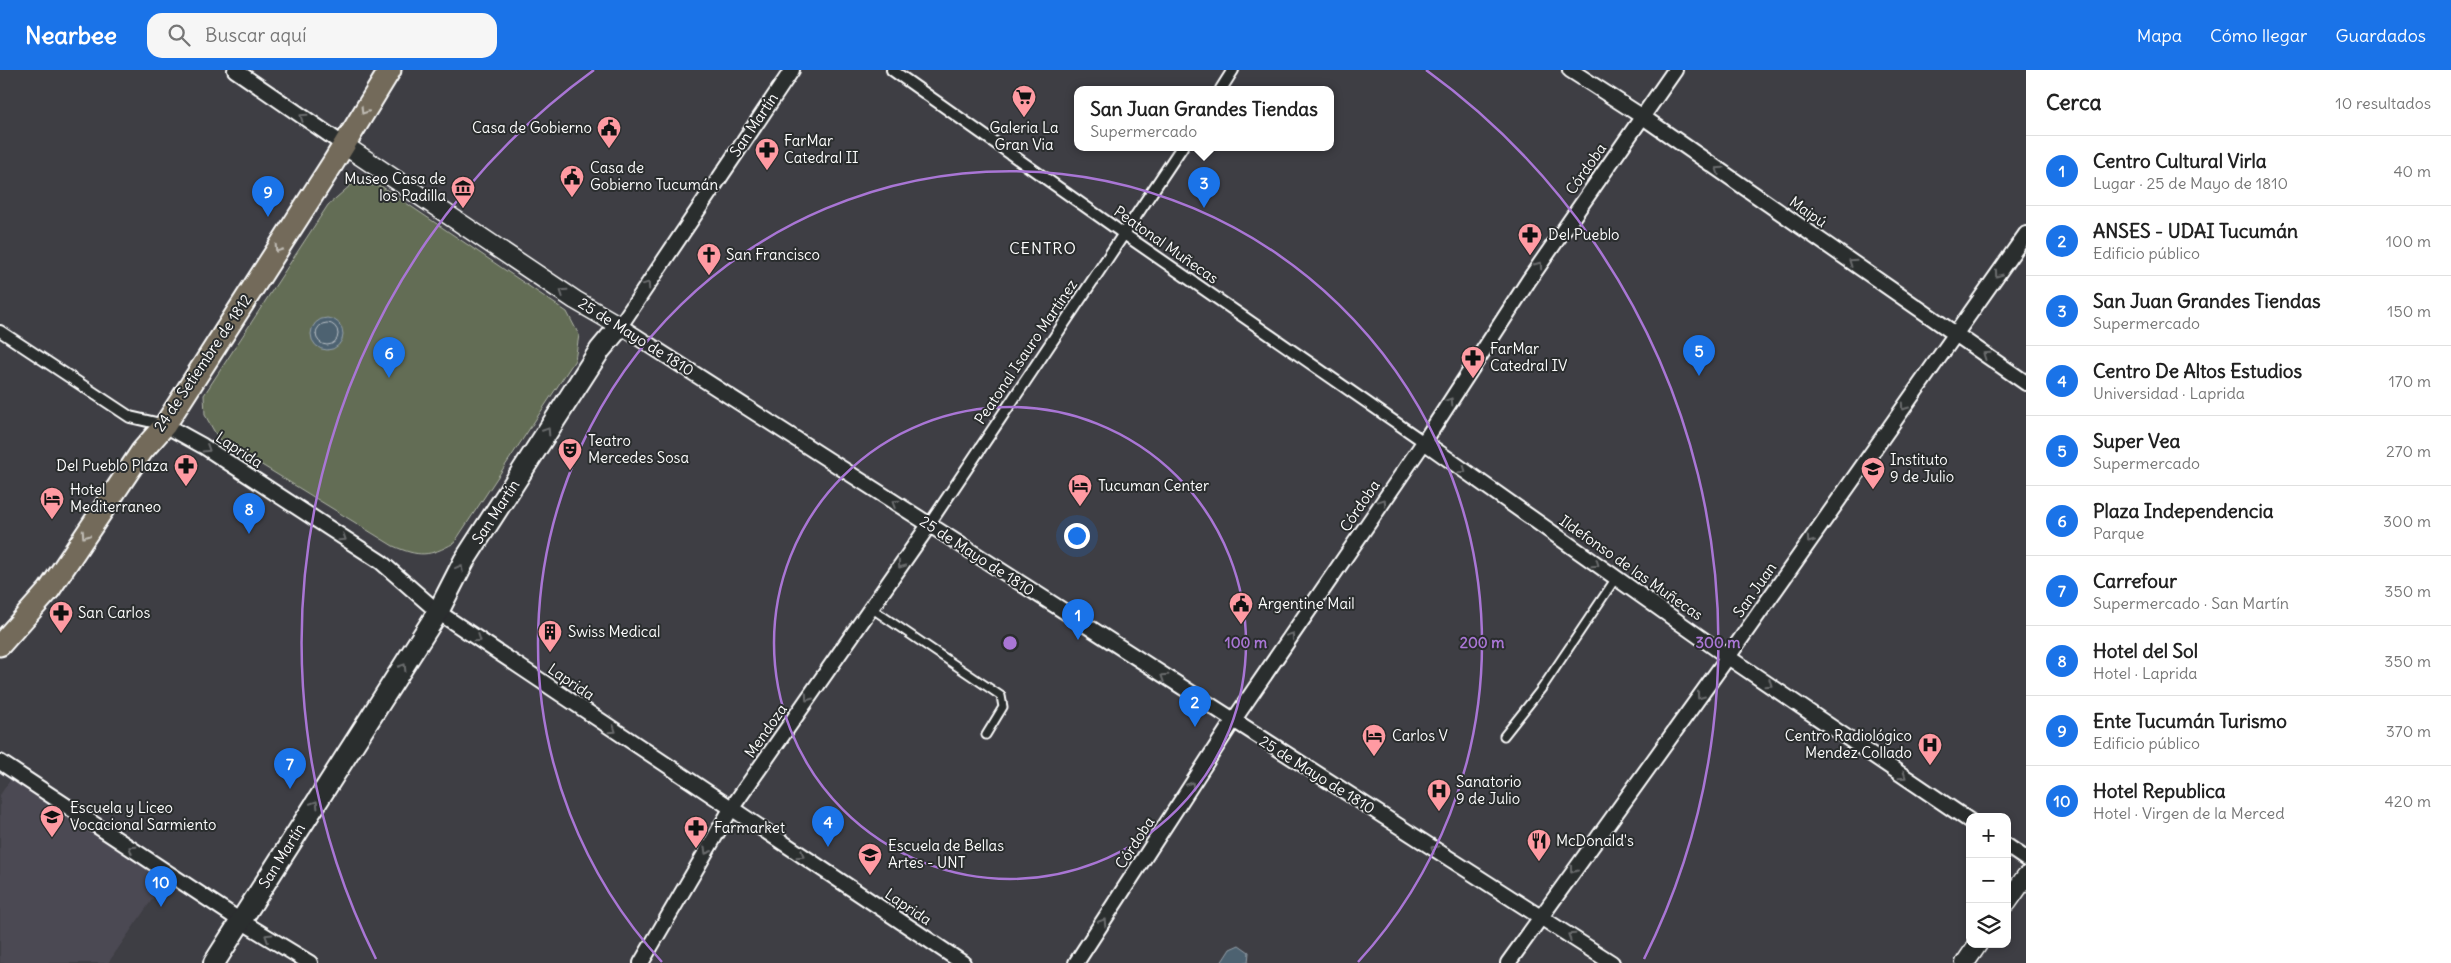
<!DOCTYPE html>
<html lang="es">
<meta charset="utf-8">
<style>
:root{--surface:#fff;--page:#f6f6f6;--text:#222;--muted:#767676;--line:#e0e0e0;--accent:#1a73e8}
body{margin:0;font-family:Delius,sans-serif;background:var(--page);color:var(--text)}
.controls{position:absolute;right:15px;bottom:15px;display:grid;overflow:hidden;border-radius:10px;box-shadow:0 2px 8px #0003}
.controls button{width:45px;height:45px;display:grid;place-items:center;padding:0;border:0;border-bottom:1px solid var(--line);background:var(--surface);color:var(--text);font:25px sans-serif}
.you{position:absolute;left:1076px;top:465px;width:18px;height:18px;margin:-12px;border:4px solid #fff;border-radius:50%;background:#1a73e8;box-shadow:0 0 0 8px #1a73e833}
.badge{display:grid;place-items:center;width:32px;height:32px;border-radius:50%;background:var(--accent);color:#fff;font-size:16px;font-weight:700}
.pin{position:absolute;translate:-50% -41px;filter:drop-shadow(0 1px 2px #0008)}
.pin::after{content:'';position:absolute;top:26px;width:18px;height:15px;background:inherit;clip-path:polygon(0 0,100% 0,50% 100%)}
.popup{position:absolute;left:1074px;top:16px;width:260px;height:65px;box-sizing:border-box;display:grid;place-content:center;border-radius:10px;background:var(--surface);filter:drop-shadow(0 1px 4px #0005);font-size:16px;white-space:nowrap;color:var(--muted)}
.popup b{font-size:19px;color:var(--text)}
.popup::after{content:'';position:absolute;left:50%;top:100%;margin-left:-10px;border:10px solid transparent;border-top-color:var(--surface)}
.list{margin:0;padding:0;list-style:none}
h2{display:flex;justify-content:space-between;align-items:center;height:65px;margin:0;padding:0 20px;font-size:21px}
h2 small{font-size:16px;font-weight:400;color:var(--muted)}
.list li{display:grid;grid-template-columns:32px 1fr auto;gap:15px;align-items:center;box-sizing:border-box;height:70px;padding:0 20px;border-top:1px solid var(--line)}
.list b{display:block;font-size:19px;white-space:nowrap}
.list p{margin:0;font-size:16px;white-space:nowrap;color:var(--muted)}
.list em{font-size:16px;font-style:normal;color:var(--muted)}
.icon{flex:none;width:28px;height:28px;fill:none;stroke:currentColor;stroke-width:2;stroke-linecap:round;stroke-linejoin:round}
.map{position:relative;flex:none;width:2026px;height:893px;overflow:hidden}
header{display:flex;align-items:center;gap:30px;box-sizing:border-box;height:70px;padding:0 25px;background:var(--accent);color:#fff}
header strong{font-size:24px}
nav{display:flex;gap:28px;margin-inline-start:auto;font-size:18px}
.search{width:350px;height:45px;background:var(--page);display:flex;align-items:center;gap:12px;box-sizing:border-box;padding:0 18px;border-radius:15px;color:var(--muted);font-size:19px}
main{display:flex}
aside{flex:1;background:var(--surface)}
.map>svg:first-child{display:block}
.built{fill:#4c4953}
.green{fill:#636d54;stroke:#b1b6aa}
.water{fill:#4e6271;stroke:#95a1aa}
.lines{fill:none;stroke-linecap:round;stroke-linejoin:round}
.shore{stroke:#b8c0c6;stroke-width:1}
.service-casing{stroke:#fff;stroke-width:11}
.pedestrian-casing{stroke:#fff;stroke-width:14}
.minor-casing{stroke:#fff;stroke-width:18}
.tertiary-casing{stroke:#fff;stroke-width:21}
.secondary-casing{stroke:#fff;stroke-width:24}
.primary-casing{stroke:#fff;stroke-width:25}
.service{stroke:#2a2d2e;stroke-width:7}
.pedestrian{stroke:#2a2d2e;stroke-width:10}
.minor{stroke:#2a2d2e;stroke-width:14}
.tertiary{stroke:#2a2d2e;stroke-width:18}
.secondary{stroke:#2a2d2e;stroke-width:20}
.primary{stroke:#736b5a;stroke-width:21}
.oneway{stroke:#c0bcb5}
.oneway2{stroke:#6a6c6d}
.ring{fill:none;stroke:#a976d5;stroke-width:2.5}
.labels{text-anchor:middle;stroke-width:4;stroke-linejoin:round;paint-order:stroke}
.street-label{font-size:15px;fill:#fff;stroke:#2a2d2e}
.poi-label{font-size:15px;fill:#fff;stroke:#2a2d2e;text-anchor:start}
.neighbourhood-label{font-size:16px;letter-spacing:1px;fill:#fff;stroke:#2a2d2e}
.centre{fill:#a976d5;stroke:#2a2d2e;stroke-width:2.5}
.ring-label{font-size:15px;text-anchor:middle;font-weight:bold;fill:#a976d5;stroke:#2a2d2e;stroke-width:4;stroke-linejoin:round;paint-order:stroke}
</style>
<header>
<strong>Nearbee</strong>
<div class="search"><svg class="icon" aria-label="search" viewBox="0 0 24 24"><circle cx="10" cy="10" r="6"/><path d="M15 15l6 6"/></svg>Buscar aquí</div>
<nav><a>Mapa</a><a>Cómo llegar</a><a>Guardados</a></nav>
</header>
<main>
<div class="map">
<svg width="2026" height="893" viewBox="0 0 2026 893">
<rect width="100%" height="100%" fill="#3e3e44"/>
<filter id="ink" filterUnits="userSpaceOnUse"><feTurbulence type="fractalNoise" baseFrequency=".02" numOctaves="2"/><feDisplacementMap in="SourceGraphic" scale="10" xChannelSelector="R" yChannelSelector="G"/><feConvolveMatrix kernelMatrix="1 2 1 2 8 2 1 2 1" color-interpolation-filters="sRGB"/></filter>
<g filter="url(#ink)">
<!-- built -->
<path class="built" d="M 13,706 L 165,811 L 108,893 L 0,893 L 0,725 Z"/>
<!-- green -->
<path class="green" d="M 352,114 L 381,116 L 567,242 L 579,265 L 575,290 L 454,473 C 429,487 419,487 393,476 L 218,368 L 205,345 L 204,325 L 328,135 Z"/>
<!-- water -->
<path class="water" d="M311 264a16 16 0 1 1 32 0a16 16 0 1 1-32 0Z
M 1239,875 L 1249,882 L 1248,893 L 1221,893 L 1230,879 Z"/>
<g class="lines">
<!-- shore -->
<path class="shore" d="M316 264a11 11 0 1 1 22 0a11 11 0 1 1-22 0Z"/>
<defs>
<path id="service" d="M 871,538 L 1001,626 L 1003,637 L 986,665
M 1504,666 L 1542,618 L 1616,508"/>
<path id="pedestrian" d="M 892,0 L 1124,164 L 1424,372
M 1221,19 L 1233,0
M 0,261 L 130,347 L 165,355
M 929,455 L 1182,77"/>
<path id="minor" d="M 235,0 L 344,75
M 792,0 L 620,256 L 1612,893
M 1570,0 L 1643,47 L 2026,313
M 165,355 L 203,376 L 381,492 L 438,542 L 963,893
M 1424,372 L 1728,587 L 1970,751
M 0,692 L 241,851 L 310,893
M 2007,776 L 2026,789
M 641,893 L 731,739 L 929,455
M 1076,893 L 1233,651 L 1424,372 L 1529,210 L 1675,0
M 1508,893 L 1728,587 L 2026,164"/>
<path id="tertiary" d="M 344,75 L 575,230 L 620,256
M 2007,833 L 2026,806
M 1965,893 L 1978,874"/>
<path id="secondary" d="M 214,893 L 438,542 L 464,491 L 600,280 L 620,256"/>
<path id="primary" d="M 0,575 L 49,520 L 142,381 L 165,355 L 333,93 L 390,0"/>
</defs>
<!-- service casing -->
<use href="#service" class="service-casing"/>
<!-- pedestrian casing -->
<use href="#pedestrian" class="pedestrian-casing"/>
<!-- minor casing -->
<use href="#minor" class="minor-casing"/>
<!-- tertiary casing -->
<use href="#tertiary" class="tertiary-casing"/>
<!-- secondary casing -->
<use href="#secondary" class="secondary-casing"/>
<!-- primary casing -->
<use href="#primary" class="primary-casing"/>
<!-- service -->
<use href="#service" class="service"/>
<!-- pedestrian -->
<use href="#pedestrian" class="pedestrian"/>
<!-- minor -->
<use href="#minor" class="minor"/>
<!-- tertiary -->
<use href="#tertiary" class="tertiary"/>
<!-- secondary -->
<use href="#secondary" class="secondary"/>
<!-- primary -->
<use href="#primary" class="primary"/>
</g>
<!-- one-way arrows -->
<defs><path id="oneway-chevron" d="M-2-3.5L2.5 0L-2 3.5" fill="none" stroke-width="1.6" stroke-linecap="round" stroke-linejoin="round" transform="scale(1.25)"/></defs>
<g class="oneway">
<use href="#oneway-chevron" transform="translate(364 41) rotate(122)"/>
<use href="#oneway-chevron" transform="translate(278 179) rotate(123)"/>
<use href="#oneway-chevron" transform="translate(85 465) rotate(124)"/>
</g>
<g class="oneway2">
<use href="#oneway-chevron" transform="translate(303 47) rotate(-145)"/>
<use href="#oneway-chevron" transform="translate(1719 100) rotate(-145)"/>
<use href="#oneway-chevron" transform="translate(1852 192) rotate(-145)"/>
<use href="#oneway-chevron" transform="translate(1539 195) rotate(-55)"/>
<use href="#oneway-chevron" transform="translate(1998 204) rotate(126)"/>
<use href="#oneway-chevron" transform="translate(647 215) rotate(-56)"/>
<use href="#oneway-chevron" transform="translate(563 222) rotate(-146)"/>
<use href="#oneway-chevron" transform="translate(1986 285) rotate(-145)"/>
<use href="#oneway-chevron" transform="translate(1450 331) rotate(-57)"/>
<use href="#oneway-chevron" transform="translate(1904 337) rotate(125)"/>
<use href="#oneway-chevron" transform="translate(547 361) rotate(-57)"/>
<use href="#oneway-chevron" transform="translate(207 379) rotate(32)"/>
<use href="#oneway-chevron" transform="translate(1463 400) rotate(35)"/>
<use href="#oneway-chevron" transform="translate(1383 432) rotate(-56)"/>
<use href="#oneway-chevron" transform="translate(895 433) rotate(-147)"/>
<use href="#oneway-chevron" transform="translate(343 468) rotate(33)"/>
<use href="#oneway-chevron" transform="translate(1810 470) rotate(125)"/>
<use href="#oneway-chevron" transform="translate(1596 494) rotate(35)"/>
<use href="#oneway-chevron" transform="translate(901 495) rotate(125)"/>
<use href="#oneway-chevron" transform="translate(460 498) rotate(-62)"/>
<use href="#oneway-chevron" transform="translate(1291 566) rotate(-56)"/>
<use href="#oneway-chevron" transform="translate(478 569) rotate(34)"/>
<use href="#oneway-chevron" transform="translate(403 597) rotate(-58)"/>
<use href="#oneway-chevron" transform="translate(1164 607) rotate(-147)"/>
<use href="#oneway-chevron" transform="translate(1769 614) rotate(34)"/>
<use href="#oneway-chevron" transform="translate(1700 626) rotate(126)"/>
<use href="#oneway-chevron" transform="translate(808 628) rotate(125)"/>
<use href="#oneway-chevron" transform="translate(613 660) rotate(34)"/>
<use href="#oneway-chevron" transform="translate(1903 706) rotate(34)"/>
<use href="#oneway-chevron" transform="translate(1191 715) rotate(-57)"/>
<use href="#oneway-chevron" transform="translate(315 734) rotate(-58)"/>
<use href="#oneway-chevron" transform="translate(132 779) rotate(-147)"/>
<use href="#oneway-chevron" transform="translate(1434 779) rotate(-148)"/>
<use href="#oneway-chevron" transform="translate(707 781) rotate(120)"/>
<use href="#oneway-chevron" transform="translate(801 785) rotate(34)"/>
<use href="#oneway-chevron" transform="translate(1573 800) rotate(126)"/>
<use href="#oneway-chevron" transform="translate(1103 852) rotate(-57)"/>
<use href="#oneway-chevron" transform="translate(1571 866) rotate(-147)"/>
<use href="#oneway-chevron" transform="translate(268 867) rotate(-148)"/>
</g>
</g>
<!-- distance rings -->
<g class="ring">
<circle cx="1010" cy="573" r="236"/>
<path d="M662 892A472 472 0 1 1 1358 892"/>
<path d="M376 889A708 708 0 0 1 594 0M1426 0A708 708 0 0 1 1644 889"/>
</g>
<!-- icons -->
<defs>
<symbol id="supermarket-pin" viewBox="-11 -11 22 30"><path d="M0 17L-7.5 6A9.5 9.5 0 1 1 7.5 6Z" fill="#ff9aa2" stroke="#2a2d2e"/><path d="M-6-5.5h2.5l.6 2H6L4.5 2H-2.5L-4.4-4H-6ZM-1.5 3.2a1.3 1.3 0 1 0 .1 0ZM3 3.2a1.3 1.3 0 1 0 .1 0Z" fill="#111"/></symbol>
<symbol id="civic-pin" viewBox="-11 -11 22 30"><path d="M0 17L-7.5 6A9.5 9.5 0 1 1 7.5 6Z" fill="#ff9aa2" stroke="#2a2d2e"/><path d="M-.6-6.5H3V-4.5H.6V-3L4-1V1h2V6H-6V1h2V-1L-.6-3ZM-1.2 2.5V6h2.4V2.5Z" fill="#111"/></symbol>
<symbol id="pharmacy-pin" viewBox="-11 -11 22 30"><path d="M0 17L-7.5 6A9.5 9.5 0 1 1 7.5 6Z" fill="#ff9aa2" stroke="#2a2d2e"/><path d="M-2-6h4v4h4v4h-4v4h-4v-4h-4v-4h4Z" fill="#111"/></symbol>
<symbol id="museum-pin" viewBox="-11 -11 22 30"><path d="M0 17L-7.5 6A9.5 9.5 0 1 1 7.5 6Z" fill="#ff9aa2" stroke="#2a2d2e"/><path d="M0-6L6-3V-2H-6V-3ZM-5-1h2V3h-2ZM-1-1h2V3h-2ZM3-1h2V3H3ZM-6 4H6V6H-6Z" fill="#111"/></symbol>
<symbol id="church-pin" viewBox="-11 -11 22 30"><path d="M0 17L-7.5 6A9.5 9.5 0 1 1 7.5 6Z" fill="#ff9aa2" stroke="#2a2d2e"/><path d="M-1.2-6h2.4v3.5h3.3v2.4h-3.3V6h-2.4V-.1h-3.3v-2.4h3.3Z" fill="#111"/></symbol>
<symbol id="theatre-pin" viewBox="-11 -11 22 30"><path d="M0 17L-7.5 6A9.5 9.5 0 1 1 7.5 6Z" fill="#ff9aa2" stroke="#2a2d2e"/><path d="M-5-5.5Q0-4 5-5.5V0Q5 5 0 6Q-5 5-5 0ZM-3.3-2.5H-1v1.5H-3.3ZM1-2.5H3.3v1.5H1ZM-2.8 1Q0 5.5 2.8 1Z" fill="#111"/></symbol>
<symbol id="school-pin" viewBox="-11 -11 22 30"><path d="M0 17L-7.5 6A9.5 9.5 0 1 1 7.5 6Z" fill="#ff9aa2" stroke="#2a2d2e"/><path d="M0-5L7-2L0 1L-7-2ZM-4 1L0 2.5L4 1V4Q0 6-4 4Z" fill="#111"/></symbol>
<symbol id="hotel-pin" viewBox="-11 -11 22 30"><path d="M0 17L-7.5 6A9.5 9.5 0 1 1 7.5 6Z" fill="#ff9aa2" stroke="#2a2d2e"/><path d="M-6-4.5h1.5V1H6V5H4.5V3h-9V5H-6ZM-4 0a1.8 1.8 0 1 1 3.6 0ZM.5 0V-2.5h3Q6-2.5 6 0Z" fill="#111"/></symbol>
<symbol id="building-pin" viewBox="-11 -11 22 30"><path d="M0 17L-7.5 6A9.5 9.5 0 1 1 7.5 6Z" fill="#ff9aa2" stroke="#2a2d2e"/><path d="M-4-6H4V6H1V3H-1V6H-4ZM-2.5-4.3h1.7v1.8h-1.7ZM.8-4.3h1.7v1.8H.8ZM-2.5-1h1.7V.8h-1.7ZM.8-1h1.7V.8H.8Z" fill="#111"/></symbol>
<symbol id="hospital-pin" viewBox="-11 -11 22 30"><path d="M0 17L-7.5 6A9.5 9.5 0 1 1 7.5 6Z" fill="#ff9aa2" stroke="#2a2d2e"/><path d="M-5-5h3v3.5h4V-5h3V5h-3V1.5h-4V5h-3Z" fill="#111"/></symbol>
<symbol id="restaurant-pin" viewBox="-11 -11 22 30"><path d="M0 17L-7.5 6A9.5 9.5 0 1 1 7.5 6Z" fill="#ff9aa2" stroke="#2a2d2e"/><path d="M-5-6h1v4h1v-4h1v4h1v-4h1v5L-1.5 .5V6h-2V.5L-5-1ZM5-6V6H3V1.5H1.5Q1.5-4 5-6Z" fill="#111"/></symbol>
</defs>
<g fill-rule="evenodd">
<use href="#supermarket-pin" x="1010" y="13" width="28" height="38"/>
<use href="#civic-pin" x="595" y="44" width="28" height="38"/>
<use href="#pharmacy-pin" x="753" y="66" width="28" height="38"/>
<use href="#civic-pin" x="558" y="93" width="28" height="38"/>
<use href="#museum-pin" x="449" y="104" width="28" height="38"/>
<use href="#pharmacy-pin" x="1516" y="151" width="28" height="38"/>
<use href="#church-pin" x="695" y="171" width="28" height="38"/>
<use href="#pharmacy-pin" x="1459" y="274" width="28" height="38"/>
<use href="#theatre-pin" x="556" y="366" width="28" height="38"/>
<use href="#pharmacy-pin" x="172" y="382" width="28" height="38"/>
<use href="#school-pin" x="1859" y="385" width="28" height="38"/>
<use href="#hotel-pin" x="1066" y="402" width="28" height="38"/>
<use href="#hotel-pin" x="38" y="415" width="28" height="38"/>
<use href="#civic-pin" x="1227" y="520" width="28" height="38"/>
<use href="#pharmacy-pin" x="47" y="529" width="28" height="38"/>
<use href="#building-pin" x="536" y="548" width="28" height="38"/>
<use href="#hotel-pin" x="1360" y="652" width="28" height="38"/>
<use href="#hospital-pin" x="1916" y="661" width="28" height="38"/>
<use href="#hospital-pin" x="1425" y="707" width="28" height="38"/>
<use href="#school-pin" x="38" y="733" width="28" height="38"/>
<use href="#pharmacy-pin" x="682" y="744" width="28" height="38"/>
<use href="#restaurant-pin" x="1525" y="757" width="28" height="38"/>
<use href="#school-pin" x="856" y="771" width="28" height="38"/>
</g>
<g class="labels">
<!-- street labels -->
<g class="street-label">
<text transform="translate(754 55) rotate(-56)" y="5">San Martín</text>
<text transform="translate(1586 99) rotate(-55)" y="5">Córdoba</text>
<text transform="translate(1808 142) rotate(35)" y="5">Maipú</text>
<text transform="translate(1166 175) rotate(35)" y="5">Peatonal Muñecas</text>
<text transform="translate(636 267) rotate(32)" y="5">25 de Mayo de 1810</text>
<text transform="translate(1026 282) rotate(-56)" y="5">Peatonal Isauro Martínez</text>
<text transform="translate(203 293) rotate(-56)" y="5">24 de Setiembre de 1812</text>
<text transform="translate(239 380) rotate(33)" y="5">Laprida</text>
<text transform="translate(1360 436) rotate(-56)" y="5">Córdoba</text>
<text transform="translate(496 442) rotate(-57)" y="5">San Martín</text>
<text transform="translate(977 486) rotate(33)" y="5">25 de Mayo de 1810</text>
<text transform="translate(1631 498) rotate(35)" y="5">Ildefonso de las Muñecas</text>
<text transform="translate(1755 520) rotate(-55)" y="5">San Juan</text>
<text transform="translate(571 612) rotate(34)" y="5">Laprida</text>
<text transform="translate(766 661) rotate(-55)" y="5">Mendoza</text>
<text transform="translate(1317 705) rotate(32)" y="5">25 de Mayo de 1810</text>
<text transform="translate(1135 773) rotate(-57)" y="5">Córdoba</text>
<text transform="translate(282 786) rotate(-58)" y="5">San Martín</text>
<text transform="translate(908 837) rotate(34)" y="5">Laprida</text>
</g>
<!-- poi labels -->
<g class="poi-label">
<text x="592" y="63" text-anchor="end">Casa de Gobierno</text>
<text x="1024" y="63" text-anchor="middle">Galeria La<tspan x="1024" dy="17">Gran Via</tspan></text>
<text x="784" y="76">FarMar<tspan x="784" dy="17">Catedral II</tspan></text>
<text x="590" y="103">Casa de<tspan x="590" dy="17">Gobierno Tucumán</tspan></text>
<text x="446" y="114" text-anchor="end">Museo Casa de<tspan x="446" dy="17">los Padilla</tspan></text>
<text x="1548" y="170">Del Pueblo</text>
<text x="726" y="190">San Francisco</text>
<text x="1490" y="284">FarMar<tspan x="1490" dy="17">Catedral IV</tspan></text>
<text x="588" y="376">Teatro<tspan x="588" dy="17">Mercedes Sosa</tspan></text>
<text x="1890" y="395">Instituto<tspan x="1890" dy="17">9 de Julio</tspan></text>
<text x="168" y="401" text-anchor="end">Del Pueblo Plaza</text>
<text x="1098" y="421">Tucuman Center</text>
<text x="70" y="425">Hotel<tspan x="70" dy="17">Mediterraneo</tspan></text>
<text x="1258" y="539">Argentine Mail</text>
<text x="78" y="548">San Carlos</text>
<text x="568" y="567">Swiss Medical</text>
<text x="1392" y="671">Carlos V</text>
<text x="1912" y="671" text-anchor="end">Centro Radiológico<tspan x="1912" dy="17">Mendez Collado</tspan></text>
<text x="1456" y="717">Sanatorio<tspan x="1456" dy="17">9 de Julio</tspan></text>
<text x="70" y="743">Escuela y Liceo<tspan x="70" dy="17">Vocacional Sarmiento</tspan></text>
<text x="714" y="763">Farmarket</text>
<text x="1556" y="776">McDonald's</text>
<text x="888" y="781">Escuela de Bellas<tspan x="888" dy="17">Artes - UNT</tspan></text>
</g>
<!-- neighbourhood labels -->
<g class="neighbourhood-label">
<text x="1043" y="184">CENTRO</text>
</g>
</g>
<circle cx="1010" cy="573" r="8" class="centre"/>
<g class="ring-label">
<text x="1246" y="578">100 m</text>
<text x="1482" y="578">200 m</text>
<text x="1718" y="578">300 m</text>
</g>
</svg>
<div class="controls">
<button>+</button>
<button>−</button>
<button><svg class="icon" aria-label="layers" viewBox="0 0 24 24"><path d="M12 4l9 5-9 5-9-5zM3 14l9 5 9-5"/></svg></button>
</div>
<div class="you"></div>
<div class="pin badge" style="left:1078px;top:570px">1</div>
<div class="pin badge" style="left:1195px;top:657px">2</div>
<div class="pin badge" style="left:1204px;top:138px">3</div>
<div class="popup"><b>San Juan Grandes Tiendas</b>Supermercado</div>
<div class="pin badge" style="left:828px;top:777px">4</div>
<div class="pin badge" style="left:1699px;top:306px">5</div>
<div class="pin badge" style="left:389px;top:308px">6</div>
<div class="pin badge" style="left:290px;top:719px">7</div>
<div class="pin badge" style="left:249px;top:464px">8</div>
<div class="pin badge" style="left:268px;top:147px">9</div>
<div class="pin badge" style="left:161px;top:837px">10</div>
</div>
<aside>
<h2>Cerca<small>10 resultados</small></h2>
<ul class="list">
<li><span class="badge">1</span><div><b>Centro Cultural Virla</b><p>Lugar · 25 de Mayo de 1810</p></div><em>40 m</em></li>
<li><span class="badge">2</span><div><b>ANSES - UDAI Tucumán</b><p>Edificio público</p></div><em>100 m</em></li>
<li><span class="badge">3</span><div><b>San Juan Grandes Tiendas</b><p>Supermercado</p></div><em>150 m</em></li>
<li><span class="badge">4</span><div><b>Centro De Altos Estudios</b><p>Universidad · Laprida</p></div><em>170 m</em></li>
<li><span class="badge">5</span><div><b>Super Vea</b><p>Supermercado</p></div><em>270 m</em></li>
<li><span class="badge">6</span><div><b>Plaza Independencia</b><p>Parque</p></div><em>300 m</em></li>
<li><span class="badge">7</span><div><b>Carrefour</b><p>Supermercado · San Martín</p></div><em>350 m</em></li>
<li><span class="badge">8</span><div><b>Hotel del Sol</b><p>Hotel · Laprida</p></div><em>350 m</em></li>
<li><span class="badge">9</span><div><b>Ente Tucumán Turismo</b><p>Edificio público</p></div><em>370 m</em></li>
<li><span class="badge">10</span><div><b>Hotel Republica</b><p>Hotel · Virgen de la Merced</p></div><em>420 m</em></li>
</ul>
</aside>
</main>
